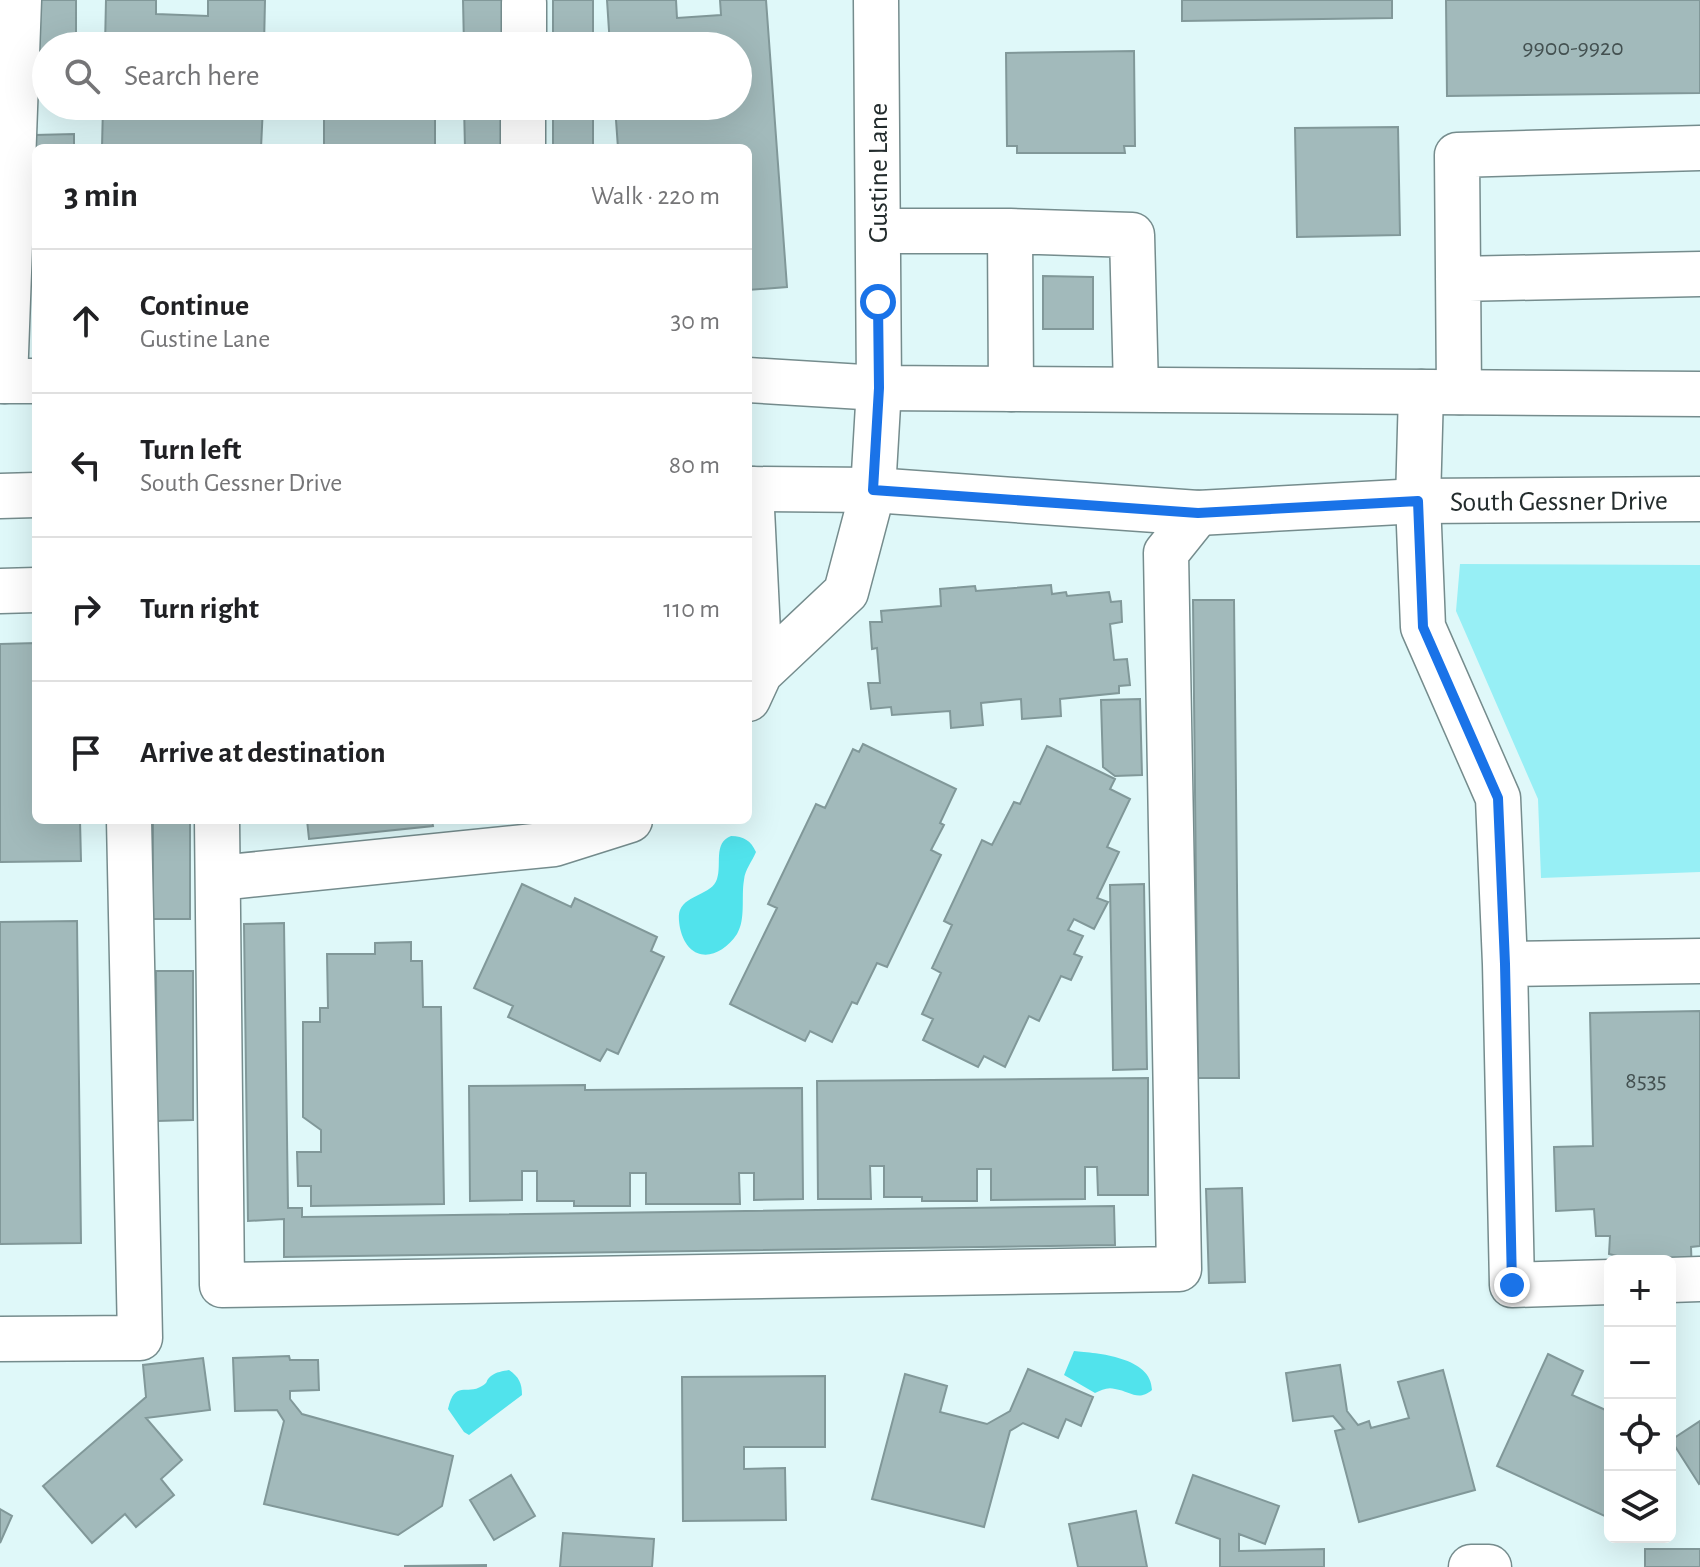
<!DOCTYPE html>
<meta charset="utf-8">
<style>
:root{--surface:#fff;--page:#f2f2f2;--text:#202124;--muted:#757577;--line:#e0e0e0}
body{margin:0;font-family:"Alegreya Sans",sans-serif;background:var(--page);color:var(--text)}
.controls{position:absolute;right:24px;bottom:24px;display:grid;overflow:hidden;border-radius:12px;box-shadow:0 8px 32px #0002}
.controls button{width:72px;height:72px;display:grid;place-items:center;padding:0;border:0;border-bottom:2px solid var(--line);background:var(--surface);color:var(--text);font:40px sans-serif}
.stop{position:absolute;width:24px;height:24px;margin:-18px;border:6px solid #1a73e8;border-radius:50%;background:#fff}
.stop.end{background:#1a73e8;border-color:#fff;box-shadow:0 2px 8px #0008}
.list{margin:0;padding:0;list-style:none}
h2{display:flex;justify-content:space-between;align-items:center;height:104px;margin:0;padding:0 32px;font-size:34px}
h2 small{font-size:26px;font-weight:400;color:var(--muted)}
.list li{display:grid;grid-template-columns:52px 1fr auto;gap:24px;align-items:center;box-sizing:border-box;height:144px;padding:0 32px;border-top:2px solid var(--line)}
.list b{display:block;font-size:30px;white-space:nowrap}
.list p{margin:0;font-size:26px;white-space:nowrap;color:var(--muted)}
.list em{font-size:26px;font-style:normal;color:var(--muted)}
.icon{flex:none;width:44px;height:44px;fill:none;stroke:currentColor;stroke-width:2;stroke-linecap:round;stroke-linejoin:round}
.map{position:relative;flex:none;width:1700px;height:1567px;overflow:hidden}
.search{position:absolute;background:var(--surface);box-shadow:0 8px 32px #0002;left:32px;top:32px;width:720px;height:88px;display:flex;align-items:center;gap:20px;box-sizing:border-box;padding:0 28px;border-radius:44px;color:var(--muted);font-size:30px}
.panel{position:absolute;background:var(--surface);box-shadow:0 8px 32px #0002;left:32px;top:144px;width:720px;height:680px;border-radius:12px}
.map>svg:first-child{display:block}
.green{fill:#97eff5}
.water{fill:#51e3ec}
.building{fill:#a2babb;stroke:#819899;stroke-width:2}
.lines{fill:none;stroke-linecap:round;stroke-linejoin:round}
.minor-casing{stroke:#758c8d;stroke-width:47}
.major-casing{stroke:#758c8d;stroke-width:47}
.minor{stroke:#fff;stroke-width:44}
.major{stroke:#fff;stroke-width:44}
.route{stroke:#1a73e8;stroke-width:10}
.labels{text-anchor:middle;stroke-width:6;stroke-linejoin:round;paint-order:stroke}
.number-label{font-size:24px;fill:#435050}
.street-label{font-size:28px;fill:#232c2d;stroke:#fff}
</style>
<div class="map">
<svg width="1700" height="1567" viewBox="0 0 1700 1567">
<rect width="100%" height="100%" fill="#dff8f9"/>
<!-- green -->
<path class="green" d="M 1460,564 L 1700,565 L 1700,872 L 1541,878 L 1538,799 L 1456,611 Z"/>
<!-- water -->
<path class="water" d="M 731,836 C 744,836 751,841 756,852 C 752,862 745,869 744,880 C 741,897 746,919 737,934 C 719,961 688,964 680,928 C 679,922 678,915 680,910 C 687,894 712,895 717,879 C 722,864 713,843 731,836 Z
M 1074,1351 C 1097,1353 1152,1357 1152,1390 C 1138,1402 1130,1391 1115,1389 C 1107,1387 1102,1390 1095,1393 L 1064,1375 Z
M 509,1370 C 519,1377 522,1383 522,1395 L 469,1435 L 464,1432 L 448,1409 C 455,1379 466,1396 482,1386 C 490,1381 484,1382 491,1376 C 496,1372 503,1371 509,1370 Z"/>
<!-- building -->
<path class="building" d="M 35,0 L 76,0 L 76,46 L 46,46 L 46,74 L 36,75 Z
M 106,0 L 156,0 L 156,14 L 208,16 L 208,0 L 265,0 L 264,46 L 105,46 Z
M 463,0 L 503,0 L 503,46 L 464,46 Z
M 553,0 L 593,0 L 593,46 L 553,46 Z
M 607,0 L 676,0 L 677,18 L 721,15 L 720,0 L 766,0 L 787,287 L 748,290 L 748,148 L 618,148 L 615,106 L 738,106 L 738,46 L 610,46 Z
M 1182,0 L 1392,0 L 1392,18 L 1182,21 Z
M 1446,0 L 1700,0 L 1700,93 L 1447,96 Z
M 1134,51 L 1135,146 L 1124,146 L 1125,153 L 1017,153 L 1017,146 L 1007,146 L 1006,53 Z
M 103,106 L 263,106 L 261,148 L 102,148 Z
M 324,106 L 435,106 L 435,148 L 324,148 Z
M 464,106 L 504,106 L 504,148 L 465,148 Z
M 553,106 L 593,106 L 593,148 L 553,148 Z
M 1398,127 L 1400,235 L 1297,237 L 1295,128 Z
M 74,134 L 74,148 L 36,148 L 36,164 L 35,135 Z
M 1043,276 L 1093,277 L 1093,329 L 1043,329 Z
M 1051,585 L 1052,594 L 1066,592 L 1067,596 L 1109,592 L 1111,602 L 1121,601 L 1122,622 L 1110,624 L 1114,660 L 1127,659 L 1130,685 L 1119,686 L 1119,693 L 1060,699 L 1061,716 L 1022,719 L 1021,699 L 981,703 L 983,725 L 951,728 L 950,711 L 892,715 L 891,707 L 871,709 L 868,683 L 880,683 L 877,648 L 872,649 L 870,622 L 882,622 L 881,611 L 941,606 L 940,589 L 975,586 L 976,591 Z
M 1193,600 L 1234,600 L 1239,1078 L 1198,1078 Z
M 36,643 L 36,820 L 80,820 L 81,861 L 0,862 L 0,644 Z
M 1140,699 L 1142,775 L 1115,776 L 1103,767 L 1101,700 Z
M 863,744 L 956,789 L 940,823 L 944,825 L 931,850 L 941,855 L 887,967 L 877,963 L 857,1004 L 852,1002 L 832,1042 L 810,1031 L 805,1041 L 730,1004 L 777,908 L 768,904 L 816,804 L 825,808 L 853,749 L 859,752 Z
M 1047,746 L 1115,779 L 1110,789 L 1130,799 L 1107,847 L 1119,852 L 1097,898 L 1108,902 L 1094,929 L 1074,919 L 1068,930 L 1083,936 L 1074,954 L 1082,957 L 1071,980 L 1061,976 L 1039,1021 L 1029,1016 L 1005,1067 L 984,1056 L 978,1067 L 923,1040 L 933,1019 L 922,1014 L 941,973 L 932,968 L 952,925 L 944,921 L 982,840 L 992,845 L 1014,802 L 1020,804 Z
M 153,820 L 190,820 L 190,919 L 153,919 Z
M 307,820 L 432,820 L 433,826 L 309,839 Z
M 522,884 L 571,907 L 575,898 L 657,937 L 651,951 L 664,957 L 618,1054 L 607,1049 L 600,1061 L 508,1017 L 513,1006 L 474,988 Z
M 1144,884 L 1147,1069 L 1113,1070 L 1110,885 Z
M 77,921 L 81,1243 L 0,1244 L 0,922 Z
M 284,923 L 288,1208 L 302,1208 L 302,1217 L 1114,1206 L 1115,1245 L 284,1257 L 284,1219 L 248,1221 L 244,924 Z
M 411,942 L 411,961 L 422,961 L 423,1007 L 441,1007 L 444,1204 L 311,1206 L 311,1186 L 298,1186 L 297,1152 L 321,1152 L 321,1130 L 303,1117 L 303,1022 L 320,1022 L 320,1008 L 328,1008 L 327,954 L 375,954 L 375,943 Z
M 156,971 L 193,971 L 193,1120 L 157,1121 Z
M 1700,1011 L 1700,1246 L 1691,1247 L 1692,1275 L 1670,1261 L 1638,1261 L 1609,1254 L 1610,1236 L 1596,1236 L 1594,1209 L 1556,1211 L 1554,1147 L 1593,1146 L 1590,1013 Z
M 1148,1078 L 1148,1195 L 1098,1195 L 1097,1167 L 1085,1167 L 1085,1199 L 991,1200 L 991,1169 L 977,1169 L 977,1201 L 922,1201 L 922,1197 L 884,1197 L 884,1166 L 870,1166 L 871,1199 L 818,1199 L 817,1081 Z
M 585,1085 L 585,1090 L 802,1088 L 803,1199 L 754,1200 L 754,1173 L 739,1173 L 740,1204 L 646,1204 L 646,1173 L 630,1173 L 630,1206 L 574,1206 L 574,1201 L 537,1201 L 537,1171 L 522,1171 L 522,1200 L 470,1201 L 469,1086 Z
M 1242,1188 L 1245,1282 L 1209,1283 L 1206,1189 Z
M 1548,1354 L 1583,1371 L 1572,1395 L 1610,1412 L 1609,1518 L 1497,1466 Z
M 289,1356 L 290,1360 L 318,1360 L 319,1390 L 290,1391 L 290,1399 L 302,1414 L 453,1456 L 442,1506 L 398,1535 L 264,1504 L 284,1421 L 277,1410 L 235,1411 L 233,1358 Z
M 203,1358 L 210,1410 L 146,1418 L 182,1460 L 161,1479 L 174,1495 L 136,1527 L 125,1514 L 92,1543 L 43,1486 L 146,1397 L 143,1365 Z
M 1340,1365 L 1347,1411 L 1358,1425 L 1369,1421 L 1371,1428 L 1409,1418 L 1398,1382 L 1443,1370 L 1475,1490 L 1359,1522 L 1335,1431 L 1344,1429 L 1333,1416 L 1293,1421 L 1286,1373 Z
M 1028,1369 L 1093,1397 L 1081,1426 L 1066,1419 L 1058,1438 L 1023,1423 L 1010,1431 L 984,1527 L 872,1499 L 905,1374 L 947,1386 L 940,1412 L 987,1424 L 1010,1411 Z
M 825,1376 L 825,1447 L 744,1447 L 744,1469 L 785,1468 L 786,1520 L 683,1521 L 682,1377 Z
M 1700,1421 L 1700,1483 L 1699,1484 L 1671,1440 Z
M 511,1475 L 535,1516 L 494,1540 L 470,1500 Z
M 1193,1475 L 1279,1506 L 1265,1544 L 1239,1534 L 1239,1551 L 1324,1549 L 1324,1567 L 1220,1567 L 1220,1539 L 1176,1523 Z
M 0,1509 L 12,1516 L 0,1543 Z
M 1136,1511 L 1147,1567 L 1078,1567 L 1069,1524 Z
M 563,1533 L 654,1539 L 652,1567 L 560,1567 Z
M 1645,1549 L 1700,1549 L 1700,1567 L 1645,1567 Z
M 486,1565 L 486,1567 L 405,1567 L 405,1566 Z"/>
<g class="lines">
<defs>
<path id="minor" d="M 524,46 L 524,3
M 523,148 L 523,106
M 878,231 L 1010,231 L 1132,235 L 1136,389
M 1010,231 L 1011,389
M 1458,279 L 1700,274
M 5,381 L 19,0
M 1459,392 L 1457,155 L 1700,148
M 751,489 L 760,673
M 1418,501 L 1423,627 L 1498,798 L 1505,964 L 1512,1285 L 1610,1282
M 0,591 L 36,590
M 748,699 L 760,673 L 846,592 L 873,490 L 879,388 L 876,0
M 217,820 L 222,1285 L 1179,1269 L 1166,553 L 1198,513
M 219,878 L 554,844 L 630,820
M 1505,964 L 1700,961
M 1670,1280 L 1700,1279
M 0,1339 L 140,1338 L 129,820
M 1471,1567 L 1489,1567"/>
<g id="major">
<path d="M 748,380 L 879,388 L 1700,394"/>
<path d="M 0,381 L 36,381"/>
<path id="s1" d="M 748,489 L 873,490 L 1198,513 L 1418,501 L 1700,499"/>
<path d="M 0,496 L 36,495"/>
<path d="M 1418,501 L 1421,392"/>
</g>
</defs>
<!-- minor casing -->
<use href="#minor" class="minor-casing"/>
<!-- major casing -->
<use href="#major" class="major-casing"/>
<!-- minor -->
<use href="#minor" class="minor"/>
<!-- major -->
<use href="#major" class="major"/>
</g>
<g class="lines">
<!-- route -->
<path class="route" d="M 878,302 L 879,388 L 873,490 L 1198,513 L 1418,501 L 1423,627 L 1498,798 L 1505,964 L 1512,1285"/>
</g>
<g class="labels">
<!-- number labels -->
<g class="number-label">
<text x="1573" y="55">9900-9920</text>
<text x="1646" y="1088">8535</text>
</g>
<!-- street labels -->
<g class="street-label">
<text transform="translate(877 173) rotate(-90)" y="10">Gustine Lane</text>
<text dy="10" stroke="none"><textPath href="#s1" startOffset="812">South Gessner Drive</textPath></text>
</g>
</g>
</svg>
<div class="controls">
<button>+</button>
<button>−</button>
<button><svg class="icon" aria-label="locate" viewBox="0 0 24 24"><circle cx="12" cy="12" r="6"/><path d="M12 2v4M12 18v4M2 12h4M18 12h4"/></svg></button>
<button><svg class="icon" aria-label="layers" viewBox="0 0 24 24"><path d="M12 4l9 5-9 5-9-5zM3 14l9 5 9-5"/></svg></button>
</div>
<div class="stop" style="left:878px;top:302px"></div>
<div class="stop end" style="left:1512px;top:1285px"></div>
<div class="search"><svg class="icon" aria-label="search" viewBox="0 0 24 24"><circle cx="10" cy="10" r="6"/><path d="M15 15l6 6"/></svg>Search here</div>
<section class="panel">
<h2>3 min<small>Walk · 220 m</small></h2>
<ul class="list">
<li><svg class="icon" aria-label="ahead" viewBox="0 0 24 24"><path d="M12 20V5M6 11l6-6 6 6"/></svg><div><b>Continue</b><p>Gustine Lane</p></div><em>30 m</em></li>
<li><svg class="icon" aria-label="left" viewBox="0 0 24 24"><path d="M17 20v-9H6M10 6l-5 5 5 5"/></svg><div><b>Turn left</b><p>South Gessner Drive</p></div><em>80 m</em></li>
<li><svg class="icon" aria-label="right" viewBox="0 0 24 24"><path d="M7 20v-9h11M14 6l5 5-5 5"/></svg><div><b>Turn right</b></div><em>110 m</em></li>
<li><svg class="icon" aria-label="arrive" viewBox="0 0 24 24"><path d="M6 21V4h12l-3 4 3 4H6"/></svg><div><b>Arrive at destination</b></div></li>
</ul>
</section>
</div>
